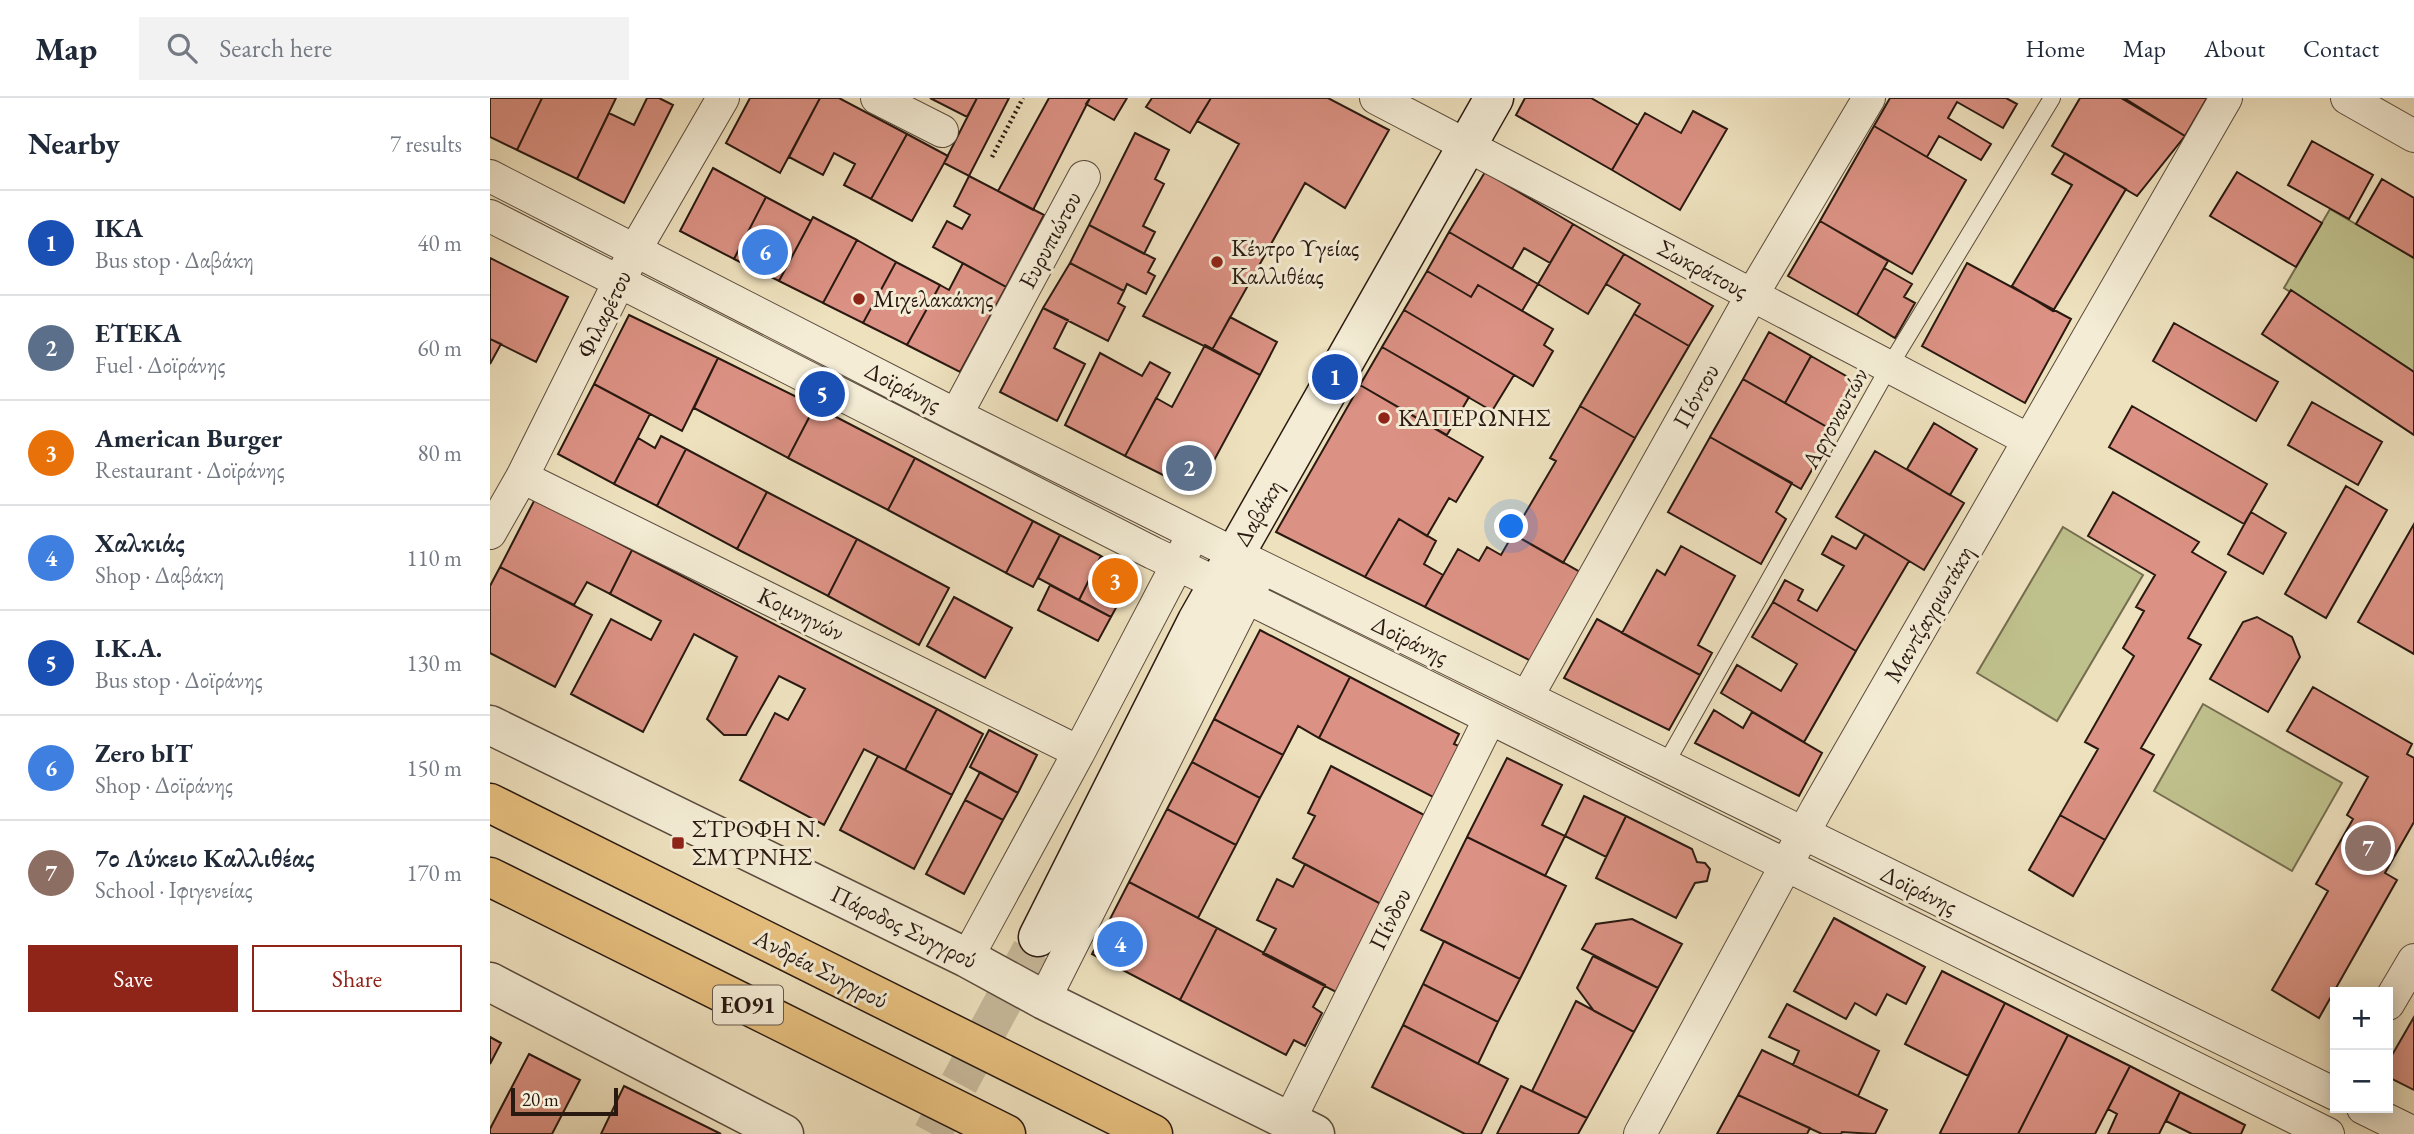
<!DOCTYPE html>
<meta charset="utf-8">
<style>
:root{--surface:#fff;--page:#f2f2f3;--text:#1f2937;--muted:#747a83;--line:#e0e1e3;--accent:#8f2418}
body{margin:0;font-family:"EB Garamond",serif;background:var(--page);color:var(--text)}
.controls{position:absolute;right:21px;bottom:21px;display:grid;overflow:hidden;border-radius:0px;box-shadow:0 4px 18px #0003}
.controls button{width:63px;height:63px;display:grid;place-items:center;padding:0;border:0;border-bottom:2px solid var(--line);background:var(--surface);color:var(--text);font:35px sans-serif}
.scale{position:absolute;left:21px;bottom:18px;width:107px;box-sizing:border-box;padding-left:7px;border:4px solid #291911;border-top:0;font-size:19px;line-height:24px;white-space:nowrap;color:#291911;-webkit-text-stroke:5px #f4ecd5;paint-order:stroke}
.you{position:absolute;left:1022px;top:429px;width:24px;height:24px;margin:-18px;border:5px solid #fff;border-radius:50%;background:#1a73e8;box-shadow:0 0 0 10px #1a73e833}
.badge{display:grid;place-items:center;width:46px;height:46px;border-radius:50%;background:var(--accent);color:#fff;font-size:23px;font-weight:700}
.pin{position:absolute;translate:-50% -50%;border:4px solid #fff;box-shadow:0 2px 7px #0006}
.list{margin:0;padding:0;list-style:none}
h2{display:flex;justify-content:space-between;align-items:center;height:91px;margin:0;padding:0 28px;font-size:30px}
h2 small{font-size:23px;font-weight:400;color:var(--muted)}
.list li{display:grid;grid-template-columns:46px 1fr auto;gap:21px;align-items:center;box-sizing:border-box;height:105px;padding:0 28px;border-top:2px solid var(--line)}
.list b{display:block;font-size:26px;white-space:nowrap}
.list p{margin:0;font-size:23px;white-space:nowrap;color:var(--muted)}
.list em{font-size:23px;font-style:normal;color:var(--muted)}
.actions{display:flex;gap:14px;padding:21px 28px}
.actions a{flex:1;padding:16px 0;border:2px solid var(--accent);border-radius:0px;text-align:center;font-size:24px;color:var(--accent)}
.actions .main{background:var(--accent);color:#fff}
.icon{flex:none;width:38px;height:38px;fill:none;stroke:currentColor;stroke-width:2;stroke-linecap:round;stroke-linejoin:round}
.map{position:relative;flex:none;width:1924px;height:1036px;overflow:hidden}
header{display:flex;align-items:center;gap:42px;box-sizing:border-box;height:98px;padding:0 35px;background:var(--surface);border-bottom:2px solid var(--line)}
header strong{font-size:33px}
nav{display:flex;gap:38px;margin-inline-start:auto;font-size:24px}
.search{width:490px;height:63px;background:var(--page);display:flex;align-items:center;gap:18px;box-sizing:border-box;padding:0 24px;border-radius:0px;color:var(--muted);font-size:26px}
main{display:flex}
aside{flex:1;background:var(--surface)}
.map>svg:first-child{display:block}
.green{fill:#bfc18d;stroke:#746d4f;stroke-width:2}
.building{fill:#db9183;stroke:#291911;stroke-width:2}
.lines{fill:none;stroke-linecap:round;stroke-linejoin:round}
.secondary-tunnel{stroke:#c7b99b;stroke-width:38;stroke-dasharray:38 19;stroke-linecap:butt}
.service-casing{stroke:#5a4b3c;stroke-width:18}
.minor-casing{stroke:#5a4b3c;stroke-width:34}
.tertiary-casing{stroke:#5a4b3c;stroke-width:41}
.secondary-casing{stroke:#291911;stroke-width:41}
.trunk-casing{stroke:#291911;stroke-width:41}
.path{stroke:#291911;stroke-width:4.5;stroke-dasharray:2 3.5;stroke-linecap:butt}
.service{stroke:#f4ecd5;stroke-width:16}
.minor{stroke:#f4ecd5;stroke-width:32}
.tertiary{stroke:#f4ecd5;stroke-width:38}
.secondary{stroke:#f4ecd5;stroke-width:38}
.trunk{stroke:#e7c07f;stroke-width:38}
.poi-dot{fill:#8f2418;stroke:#f4ecd5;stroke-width:2.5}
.labels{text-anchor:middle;stroke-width:6;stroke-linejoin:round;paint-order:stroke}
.shield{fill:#f4ecd5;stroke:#66584c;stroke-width:2}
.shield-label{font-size:23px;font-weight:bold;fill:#291911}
.street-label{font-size:24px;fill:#291911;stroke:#f4ecd5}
.poi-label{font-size:24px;fill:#291911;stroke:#f4ecd5;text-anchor:start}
</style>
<header>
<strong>Map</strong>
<div class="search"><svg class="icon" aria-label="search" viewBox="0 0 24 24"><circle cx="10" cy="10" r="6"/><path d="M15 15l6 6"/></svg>Search here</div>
<nav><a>Home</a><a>Map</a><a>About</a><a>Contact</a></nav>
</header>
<main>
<aside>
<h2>Nearby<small>7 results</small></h2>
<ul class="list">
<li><span class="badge" style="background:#1a4fb4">1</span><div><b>ΙΚΑ</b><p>Bus stop · Δαβάκη</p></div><em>40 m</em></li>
<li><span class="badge" style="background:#5c6f8a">2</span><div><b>ΕΤΕΚΑ</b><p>Fuel · Δοϊράνης</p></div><em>60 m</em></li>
<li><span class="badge" style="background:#e8710a">3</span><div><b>American Burger</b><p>Restaurant · Δοϊράνης</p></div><em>80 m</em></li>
<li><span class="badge" style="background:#3f7fe0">4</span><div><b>Χαλκιάς</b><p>Shop · Δαβάκη</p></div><em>110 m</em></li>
<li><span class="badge" style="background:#1a4fb4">5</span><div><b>Ι.Κ.Α.</b><p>Bus stop · Δοϊράνης</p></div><em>130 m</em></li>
<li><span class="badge" style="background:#3f7fe0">6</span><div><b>Zero bIT</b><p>Shop · Δοϊράνης</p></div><em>150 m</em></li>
<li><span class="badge" style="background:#8d6e63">7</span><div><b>7ο Λύκειο Καλλιθέας</b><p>School · Ιφιγενείας</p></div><em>170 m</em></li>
</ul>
<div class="actions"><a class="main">Save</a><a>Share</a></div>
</aside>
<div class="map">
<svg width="1924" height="1036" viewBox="0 0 1924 1036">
<rect width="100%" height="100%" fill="#eee1be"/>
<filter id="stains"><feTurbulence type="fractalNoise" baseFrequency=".00286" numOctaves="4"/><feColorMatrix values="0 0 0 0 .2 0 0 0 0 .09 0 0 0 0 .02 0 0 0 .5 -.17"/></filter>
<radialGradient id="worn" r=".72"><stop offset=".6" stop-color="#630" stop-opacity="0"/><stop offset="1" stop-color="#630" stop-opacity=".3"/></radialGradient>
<!-- green -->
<path class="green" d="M 1840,111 L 1924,160 L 1924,274 L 1794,190 Z
M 1573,429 L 1653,477 L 1567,623 L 1487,575 Z
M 1713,606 L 1852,685 L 1802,773 L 1664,693 Z"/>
<!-- building -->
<path class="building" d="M 0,0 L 52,0 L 27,52 L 0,39 Z
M 52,0 L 126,0 L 87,81 L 27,52 Z
M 157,0 L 169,0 L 183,7 L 134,105 L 87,81 L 119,15 L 144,27 Z
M 260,0 L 330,0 L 290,75 L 236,45 Z
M 330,0 L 349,0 L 417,36 L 381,101 L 354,87 L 365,66 L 344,55 L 333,77 L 299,59 Z
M 440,0 L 487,0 L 477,19 Z
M 487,0 L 519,0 L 479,78 L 454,65 Z
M 559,0 L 600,0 L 543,112 L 508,93 Z
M 600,0 L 637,0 L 624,22 L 596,6 Z
M 662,0 L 721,0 L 700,35 L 656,9 Z
M 721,0 L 838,0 L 899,32 L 855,110 L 815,85 L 722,252 L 653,218 L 749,46 L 707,23 Z
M 1035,0 L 1101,0 L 1148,27 L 1122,72 L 1026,17 Z
M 1400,0 L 1516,0 L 1527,6 L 1513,30 L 1467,4 L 1458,20 L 1501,46 L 1491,62 L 1449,38 L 1437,59 L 1384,28 Z
M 1590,0 L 1631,0 L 1695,38 L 1647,98 L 1562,48 Z
M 1634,0 L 1717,0 L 1695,38 Z
M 1203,13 L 1237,31 L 1190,112 L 1122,72 L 1155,15 L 1191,35 Z
M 1384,28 L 1476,82 L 1422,176 L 1330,123 Z
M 645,35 L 679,52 L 665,81 L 674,86 L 653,128 L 665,134 L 654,156 L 599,127 Z
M 417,36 L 458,58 L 422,123 L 381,101 Z
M 1822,43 L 1883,77 L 1859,121 L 1798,87 Z
M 1575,55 L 1636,91 L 1563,213 L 1522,188 L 1582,87 L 1562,76 Z
M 223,70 L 276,99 L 244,161 L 190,133 Z
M 995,74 L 1083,126 L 1060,165 L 1034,150 L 1022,171 L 959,134 Z
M 1747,74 L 1832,125 L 1806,169 L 1720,118 Z
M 479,78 L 554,117 L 516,189 L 443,149 L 457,123 L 472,131 L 480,117 L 464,108 Z
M 1892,81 L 1924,100 L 1924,160 L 1866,126 Z
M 276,99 L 321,123 L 289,183 L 244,161 Z
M 323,119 L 367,142 L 333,205 L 289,183 Z
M 1330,123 L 1398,163 L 1367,217 L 1298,178 Z
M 1083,126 L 1134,156 L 1098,216 L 1048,186 Z
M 599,127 L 665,161 L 658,174 L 665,178 L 656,196 L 637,186 L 634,193 L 580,165 Z
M 959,134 L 1048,186 L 1032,213 L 988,187 L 981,199 L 937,173 Z
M 367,142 L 406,164 L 373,225 L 333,205 Z
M 1134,156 L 1223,208 L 1199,248 L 1144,216 L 1150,206 L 1116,186 Z
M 0,160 L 78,199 L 46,264 L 0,241 Z
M 406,164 L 450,187 L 417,247 L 373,225 Z
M 473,165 L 516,189 L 470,274 L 417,247 L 450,187 L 459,192 Z
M 580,165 L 634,193 L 628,205 L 635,209 L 618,243 L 553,210 Z
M 1477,165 L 1581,221 L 1535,305 L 1432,248 Z
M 1394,170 L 1422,186 L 1414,199 L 1425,205 L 1405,240 L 1367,217 Z
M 937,173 L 981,199 L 988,187 L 1063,231 L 1054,247 L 1063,253 L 1043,288 L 914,212 Z
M 1801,192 L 1924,274 L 1924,337 L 1772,236 Z
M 553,210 L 578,222 L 564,250 L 595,266 L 567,323 L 510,294 Z
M 914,212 L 1024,277 L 1002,313 L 892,249 Z
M 1144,216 L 1199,248 L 1145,340 L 1090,308 Z
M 139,217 L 228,260 L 192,333 L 104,286 Z
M 740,219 L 787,244 L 770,277 L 722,252 Z
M 1684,225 L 1788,284 L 1766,323 L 1663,263 Z
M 1279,234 L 1321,258 L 1295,305 L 1253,281 Z
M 0,241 L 11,246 L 0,266 Z
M 715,247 L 770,277 L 707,394 L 635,358 L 666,300 L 682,309 Z
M 892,249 L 979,299 L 957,337 L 870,287 Z
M 610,255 L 652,278 L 660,264 L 680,275 L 635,358 L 575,327 Z
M 1321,258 L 1370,286 L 1344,333 L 1295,305 Z
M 228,260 L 325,308 L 298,360 L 204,310 Z
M 1253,281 L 1344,333 L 1311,391 L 1220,339 Z
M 104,286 L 160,316 L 124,386 L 68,356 Z
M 870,287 L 993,359 L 966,404 L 959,400 L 937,438 L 909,421 L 875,479 L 786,434 Z
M 1822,304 L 1892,344 L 1868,387 L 1798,347 Z
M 325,308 L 425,360 L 398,412 L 298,360 Z
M 1090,308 L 1145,340 L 1073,465 L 1023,436 L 1066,363 L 1060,360 Z
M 1642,308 L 1777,386 L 1754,426 L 1619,349 Z
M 1444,325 L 1487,351 L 1460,397 L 1417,371 Z
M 171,338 L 196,351 L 167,408 L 124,386 L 148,340 L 165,350 Z
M 1220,339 L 1302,385 L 1286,414 L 1296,421 L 1271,466 L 1178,414 Z
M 196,351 L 277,394 L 247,451 L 167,408 Z
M 1385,353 L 1474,405 L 1434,472 L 1346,419 Z
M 425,360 L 543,423 L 516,475 L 398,412 Z
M 1856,388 L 1897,412 L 1836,520 L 1795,496 Z
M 277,394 L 367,441 L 338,498 L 247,451 Z
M 1623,394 L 1709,444 L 1702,454 L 1736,474 L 1698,540 L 1711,547 L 1651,650 L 1664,657 L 1615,742 L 1570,717 L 1608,651 L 1595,644 L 1644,558 L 1633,550 L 1654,513 L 1646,509 L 1665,477 L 1598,438 Z
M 45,401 L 142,452 L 120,496 L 97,484 L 84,507 L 10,469 Z
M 1761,414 L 1796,435 L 1773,476 L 1738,456 Z
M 909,421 L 946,443 L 934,466 L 953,477 L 935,509 L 875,479 Z
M 543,423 L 570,437 L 543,489 L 516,475 Z
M 1924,426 L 1924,556 L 1868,524 Z
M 1023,436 L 1090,474 L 1041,563 L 935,509 L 968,451 L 989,463 L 997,449 L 1011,457 Z
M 1375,436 L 1419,463 L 1366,553 L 1283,504 L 1295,482 L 1313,492 L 1308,502 L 1327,513 L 1354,468 L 1332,456 L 1342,438 L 1366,451 Z
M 570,437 L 611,458 L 589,502 L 548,480 Z
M 367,441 L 459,490 L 429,547 L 338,498 Z
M 1191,448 L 1245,478 L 1208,547 L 1222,555 L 1210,577 L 1132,535 L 1167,472 L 1175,477 Z
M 142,452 L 447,611 L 415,672 L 374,651 L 334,727 L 250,682 L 285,615 L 298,622 L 315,591 L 289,578 L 256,637 L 234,637 L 217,621 L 247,559 L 204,536 L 153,634 L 81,596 L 121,521 L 161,542 L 171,523 L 120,496 Z
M 611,458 L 630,469 L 636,482 L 633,497 L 621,519 L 589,502 Z
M 10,469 L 102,517 L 65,589 L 0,555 L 0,488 Z
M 560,487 L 621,519 L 608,543 L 548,512 Z
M 464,499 L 522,530 L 495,580 L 437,548 Z
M 1283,504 L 1366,553 L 1314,644 L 1231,595 L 1247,567 L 1291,593 L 1307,566 L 1262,539 Z
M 1767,519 L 1802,539 L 1810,559 L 1778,614 L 1720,581 L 1753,524 Z
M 1107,521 L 1210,577 L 1179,632 L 1074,580 Z
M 770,532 L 860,579 L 829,640 L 808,628 L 793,657 L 724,621 Z
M 860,579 L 969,636 L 964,646 L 971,649 L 945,700 L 829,640 Z
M 1823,589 L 1922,646 L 1917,656 L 1924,660 L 1924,724 L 1895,775 L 1907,782 L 1829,920 L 1782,892 L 1838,793 L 1826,786 L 1863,721 L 1857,717 L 1878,679 L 1797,633 Z
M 447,611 L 493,636 L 462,697 L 415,672 Z
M 1224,612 L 1253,630 L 1262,614 L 1332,655 L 1309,698 L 1205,645 Z
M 724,621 L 793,657 L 770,700 L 702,664 Z
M 499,632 L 547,657 L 528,695 L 480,669 Z
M 388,658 L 462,697 L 424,771 L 350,732 Z
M 1017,660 L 1072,687 L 1052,727 L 1075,738 L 1055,778 L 977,739 Z
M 702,664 L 770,700 L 746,747 L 677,711 Z
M 841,668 L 936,718 L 891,806 L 803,760 L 825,718 L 818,715 Z
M 490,674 L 528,695 L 513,722 L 475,702 Z
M 1094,698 L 1136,718 L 1116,759 L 1075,738 Z
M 475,702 L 513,722 L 474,796 L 436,776 Z
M 677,711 L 746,747 L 708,820 L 639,784 Z
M 1570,717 L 1615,742 L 1583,798 L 1539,772 Z
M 1136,718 L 1202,751 L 1207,764 L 1215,765 L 1220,771 L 1217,783 L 1205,785 L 1186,820 L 1106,780 Z
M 977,739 L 1076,788 L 1030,881 L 931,832 Z
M 815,766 L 891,806 L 846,894 L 773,856 L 786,831 L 767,822 L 787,781 L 803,789 Z
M 639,784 L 727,830 L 690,902 L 602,856 Z
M 1344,820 L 1435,869 L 1416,906 L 1397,896 L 1386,917 L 1365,905 L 1356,921 L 1304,893 Z
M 1142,821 L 1192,846 L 1168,890 L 1092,851 L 1106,826 Z
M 727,830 L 835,887 L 823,909 L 832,915 L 815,948 L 804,942 L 796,957 L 690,902 Z
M 954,843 L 1030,881 L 1008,924 L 933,886 Z
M 1103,858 L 1168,890 L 1144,934 L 1104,913 L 1087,890 Z
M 1452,873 L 1515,905 L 1478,978 L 1415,946 Z
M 933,886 L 1008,924 L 988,966 L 913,927 Z
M 1086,903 L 1144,934 L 1097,1020 L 1042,993 Z
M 1515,905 L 1578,937 L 1528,1036 L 1452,1036 L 1450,1035 Z
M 1297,906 L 1389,953 L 1368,998 L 1303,967 L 1309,953 L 1279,939 Z
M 1924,919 L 1924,992 L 1898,979 L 1898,964 Z
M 913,927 L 1018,981 L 991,1036 L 975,1036 L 882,989 Z
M 1578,937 L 1640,968 L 1605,1036 L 1528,1036 Z
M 0,939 L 11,945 L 0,966 Z
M 1272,952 L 1397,1012 L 1385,1036 L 1352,1034 L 1351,1036 L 1332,1036 L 1248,997 Z
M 39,956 L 90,982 L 62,1036 L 0,1036 L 0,1031 Z
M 1640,968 L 1690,994 L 1669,1036 L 1618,1036 L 1627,1016 L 1618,1011 Z
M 134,988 L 231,1036 L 111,1036 Z
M 1031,988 L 1097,1020 L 1088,1036 L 1007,1036 Z
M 1690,994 L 1755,1027 L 1751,1036 L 1702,1036 L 1676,1023 Z
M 1248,997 L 1320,1030 L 1317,1036 L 1227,1036 Z"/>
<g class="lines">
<!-- secondary-tunnel -->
<path class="secondary-tunnel" d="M 442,1036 L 548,839"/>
<defs>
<path id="service" d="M 1175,667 L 1399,269 L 1562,0"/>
<path id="minor" d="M 387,0 L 452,33
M 886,0 L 1539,342
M 1857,0 L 1924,38
M 0,78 L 466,317 L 745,456 L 1845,996
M 0,118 L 663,455 L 758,500 L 1838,1036
M 466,317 L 594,79
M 32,379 L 589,654
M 0,435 L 32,379 L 145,152 L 233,0
M 1037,599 L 1262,197 L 1379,0
M 477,860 L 589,654 L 697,448
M 554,902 L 766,481
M 1898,906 L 1924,862
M 1873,1010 L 1924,1035
M 799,1023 L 1000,620
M 1150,1036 L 1326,712 L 1736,0"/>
<path id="tertiary" d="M 0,627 L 477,860 L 554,902 L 825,1036
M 0,884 L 294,1036"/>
<path id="secondary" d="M 548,839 L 707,523 L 1004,0"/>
<path id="trunk" d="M 0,705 L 663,1036
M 0,779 L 516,1036"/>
</defs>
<!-- service casing -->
<use href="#service" class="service-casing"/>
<!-- minor casing -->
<use href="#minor" class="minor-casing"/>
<!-- tertiary casing -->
<use href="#tertiary" class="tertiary-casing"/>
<!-- secondary casing -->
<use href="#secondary" class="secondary-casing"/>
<!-- trunk casing -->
<use href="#trunk" class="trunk-casing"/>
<!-- path -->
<path class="path" d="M 502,59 L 533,0"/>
<!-- service -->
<use href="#service" class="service"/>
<!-- minor -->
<use href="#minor" class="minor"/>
<!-- tertiary -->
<use href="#tertiary" class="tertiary"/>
<!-- secondary -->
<use href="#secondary" class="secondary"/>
<!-- trunk -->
<use href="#trunk" class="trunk"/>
</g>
<!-- markers -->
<g class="poi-dot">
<circle cx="727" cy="164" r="7"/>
<circle cx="369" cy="201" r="7"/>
<circle cx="894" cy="320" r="7"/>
<rect x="181" y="738" width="14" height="14" rx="3.5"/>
</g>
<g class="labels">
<!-- shield labels -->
<rect class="shield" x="223" y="887.5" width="70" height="39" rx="5"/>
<g class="shield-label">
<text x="258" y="915">ΕΟ91</text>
</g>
<!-- street labels -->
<g class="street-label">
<text transform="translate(560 142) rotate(-62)" y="8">Ευρυπιώτου</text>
<text transform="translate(1213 171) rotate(28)" y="8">Σωκράτους</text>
<text transform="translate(114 216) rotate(-64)" y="8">Φιλαρέτου</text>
<text transform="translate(413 289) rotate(27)" y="8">Δοϊράνης</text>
<text transform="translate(1206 298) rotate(-61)" y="8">Πόντου</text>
<text transform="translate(1345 320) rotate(-61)" y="8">Αργοναυτών</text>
<text transform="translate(768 415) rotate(-60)" y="8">Δαβάκη</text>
<text transform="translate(311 516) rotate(26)" y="8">Κομνηνών</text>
<text transform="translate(1439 516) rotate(-60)" y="8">Μαντζαγριωτάκη</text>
<text transform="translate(920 542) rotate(26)" y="8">Δοϊράνης</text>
<text transform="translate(1429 792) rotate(26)" y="8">Δοϊράνης</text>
<text transform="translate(900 821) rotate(-64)" y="8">Πίνδου</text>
<text transform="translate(414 829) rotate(26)" y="8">Πάροδος Συγγρού</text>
<text transform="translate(331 871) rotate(27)" y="8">Ανδρέα Συγγρού</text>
</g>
<!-- poi labels -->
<g class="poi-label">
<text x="741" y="158">Κέντρο Υγείας<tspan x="741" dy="28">Καλλιθέας</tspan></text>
<text x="383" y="209">Μιχελακάκης</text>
<text x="908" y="328">ΚΑΠΕΡΩΝΗΣ</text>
<text x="202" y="739">ΣΤΡΟΦΗ Ν.<tspan x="202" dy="28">ΣΜΥΡΝΗΣ</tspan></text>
</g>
</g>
<rect width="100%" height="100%" filter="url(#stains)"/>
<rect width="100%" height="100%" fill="url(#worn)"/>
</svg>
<div class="controls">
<button>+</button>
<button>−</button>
</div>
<div class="scale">20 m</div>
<div class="you"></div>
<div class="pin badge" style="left:845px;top:279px;background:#1a4fb4">1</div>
<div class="pin badge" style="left:699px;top:370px;background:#5c6f8a">2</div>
<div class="pin badge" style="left:625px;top:483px;background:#e8710a">3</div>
<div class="pin badge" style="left:630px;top:846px;background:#3f7fe0">4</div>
<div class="pin badge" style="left:332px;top:296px;background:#1a4fb4">5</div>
<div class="pin badge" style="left:275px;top:154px;background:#3f7fe0">6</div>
<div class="pin badge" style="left:1878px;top:750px;background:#8d6e63">7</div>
</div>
</main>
